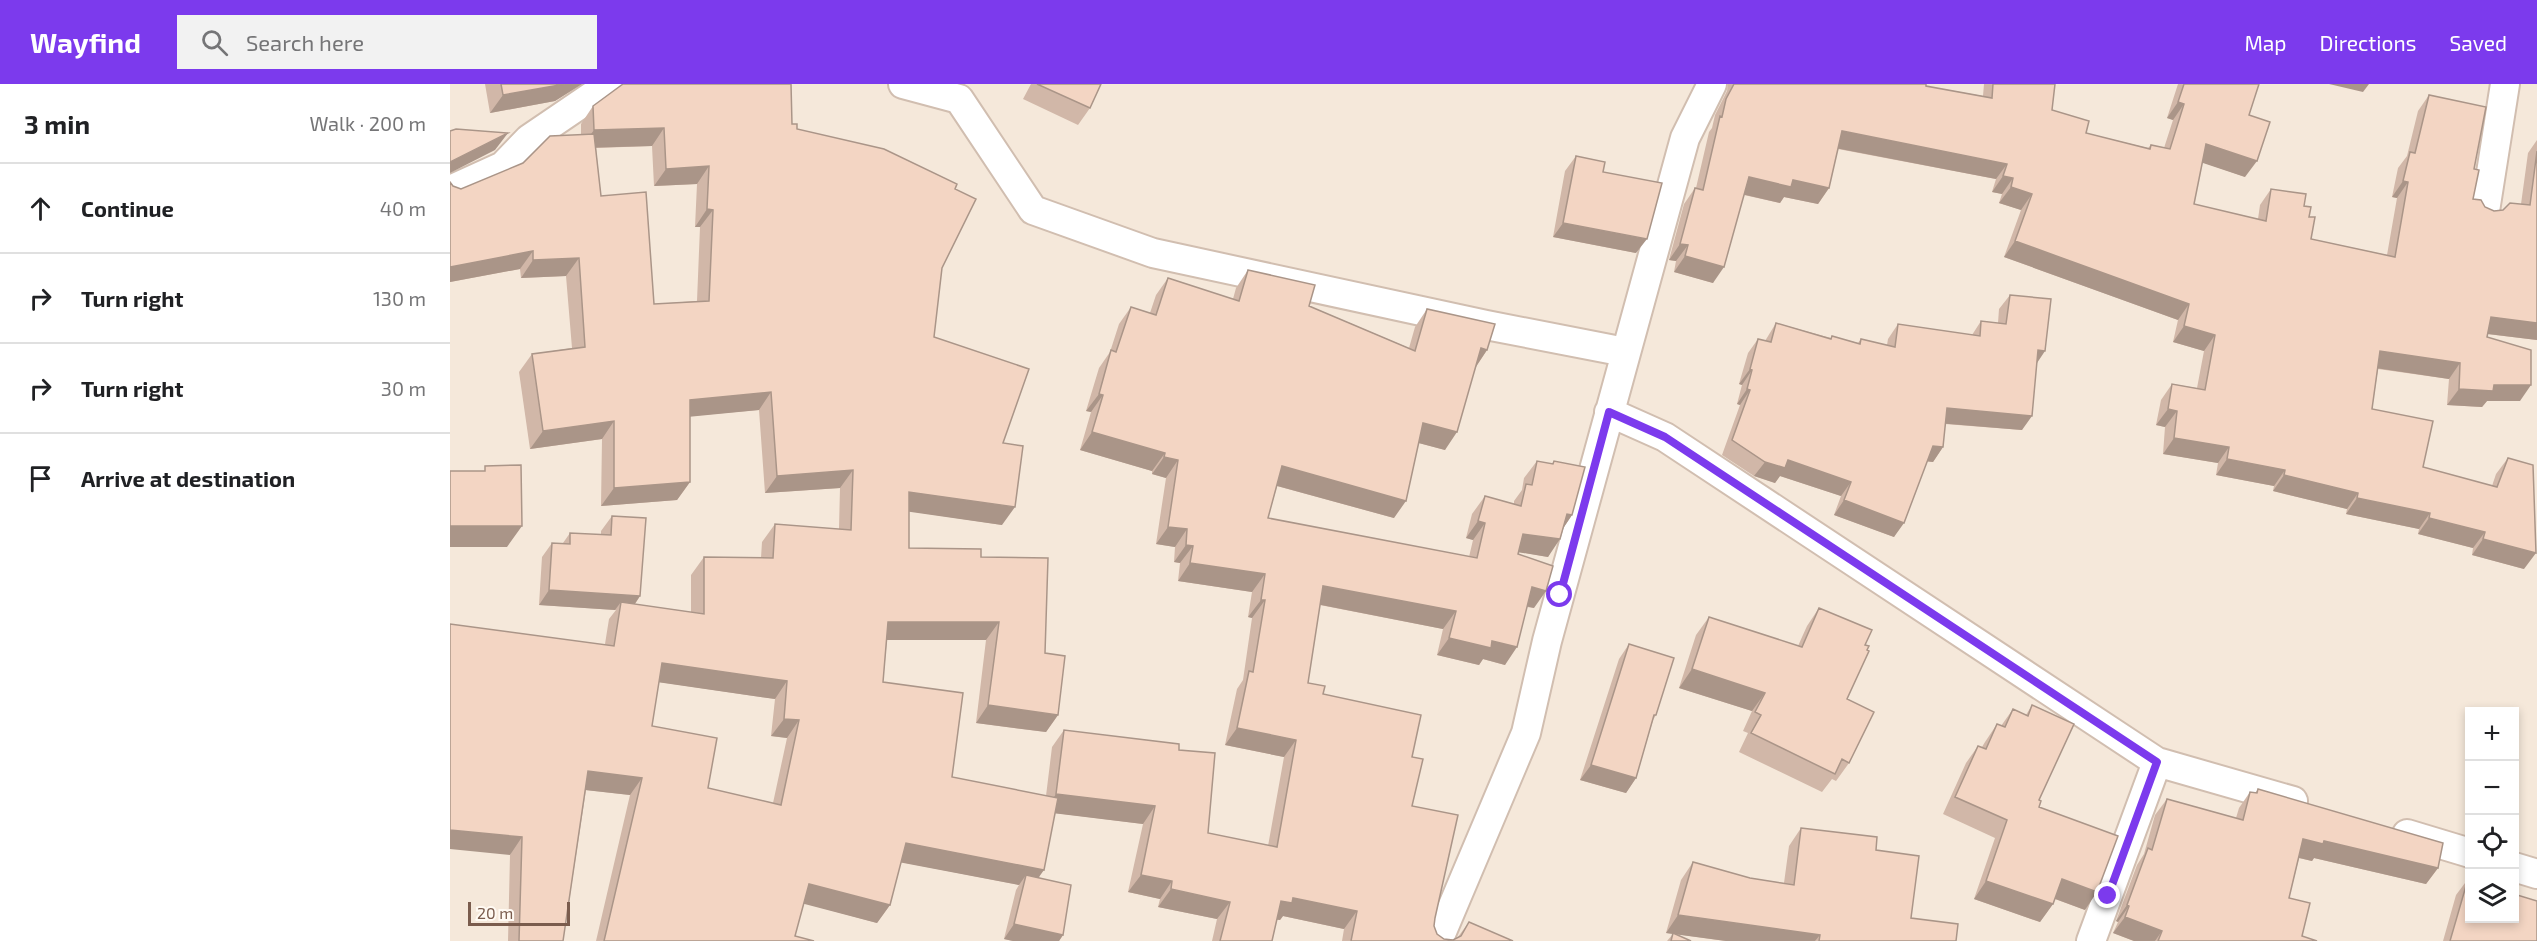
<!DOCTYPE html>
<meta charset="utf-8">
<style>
:root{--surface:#fff;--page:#f2f2f2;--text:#202124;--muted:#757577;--line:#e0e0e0;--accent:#7c3aed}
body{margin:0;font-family:"Exo 2",sans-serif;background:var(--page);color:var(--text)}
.controls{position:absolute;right:18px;bottom:18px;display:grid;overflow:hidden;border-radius:0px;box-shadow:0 3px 9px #0003}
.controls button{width:54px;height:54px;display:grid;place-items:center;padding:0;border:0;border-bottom:2px solid var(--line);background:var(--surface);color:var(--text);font:30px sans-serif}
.scale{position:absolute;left:18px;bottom:15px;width:102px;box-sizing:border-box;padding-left:6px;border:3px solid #7a5c4d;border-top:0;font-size:16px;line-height:21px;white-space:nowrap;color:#7a5c4d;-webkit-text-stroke:4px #fffaf3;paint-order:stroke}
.stop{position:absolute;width:18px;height:18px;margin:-14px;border:4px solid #7c3aed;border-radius:50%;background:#fff}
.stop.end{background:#7c3aed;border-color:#fff;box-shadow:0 2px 6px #0008}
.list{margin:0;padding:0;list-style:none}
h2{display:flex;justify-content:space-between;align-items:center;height:78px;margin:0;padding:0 24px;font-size:26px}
h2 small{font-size:20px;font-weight:400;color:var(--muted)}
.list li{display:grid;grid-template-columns:39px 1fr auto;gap:18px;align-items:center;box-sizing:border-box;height:90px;padding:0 24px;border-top:2px solid var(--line)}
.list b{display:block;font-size:22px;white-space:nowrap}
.list em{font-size:20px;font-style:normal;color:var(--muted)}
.icon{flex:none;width:33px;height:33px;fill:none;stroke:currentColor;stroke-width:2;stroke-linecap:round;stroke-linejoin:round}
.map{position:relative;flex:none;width:2087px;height:857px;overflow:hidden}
header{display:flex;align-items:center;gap:36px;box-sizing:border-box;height:84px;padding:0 30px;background:var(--accent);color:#fff}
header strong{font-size:28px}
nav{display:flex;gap:33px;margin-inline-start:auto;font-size:21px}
.search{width:420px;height:54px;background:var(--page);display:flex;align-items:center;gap:15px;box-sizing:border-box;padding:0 21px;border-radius:0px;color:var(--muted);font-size:22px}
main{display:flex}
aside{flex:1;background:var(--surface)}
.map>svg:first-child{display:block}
.residential{fill:#f5e8da;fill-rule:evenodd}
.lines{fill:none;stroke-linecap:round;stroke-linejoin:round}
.street-casing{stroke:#d1beb0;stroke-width:32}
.street{stroke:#fff;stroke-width:28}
.wall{fill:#d1b7a8;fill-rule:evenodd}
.shaded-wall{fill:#aa9588}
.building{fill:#f3d5c3;stroke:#aa9588;stroke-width:1.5;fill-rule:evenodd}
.route{stroke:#7c3aed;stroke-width:8}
</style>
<header>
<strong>Wayfind</strong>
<div class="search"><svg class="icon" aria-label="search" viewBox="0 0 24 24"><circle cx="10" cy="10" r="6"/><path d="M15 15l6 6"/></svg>Search here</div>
<nav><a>Map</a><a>Directions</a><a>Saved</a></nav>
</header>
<main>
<aside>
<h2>3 min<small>Walk · 200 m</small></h2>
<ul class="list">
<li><svg class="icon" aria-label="ahead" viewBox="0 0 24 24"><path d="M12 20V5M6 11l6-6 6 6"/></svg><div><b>Continue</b></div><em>40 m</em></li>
<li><svg class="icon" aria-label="right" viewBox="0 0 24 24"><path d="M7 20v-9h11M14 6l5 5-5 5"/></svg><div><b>Turn right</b></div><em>130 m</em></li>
<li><svg class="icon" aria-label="right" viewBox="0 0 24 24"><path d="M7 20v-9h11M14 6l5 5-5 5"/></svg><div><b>Turn right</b></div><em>30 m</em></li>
<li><svg class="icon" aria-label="arrive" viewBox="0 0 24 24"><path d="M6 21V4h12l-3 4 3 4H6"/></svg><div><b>Arrive at destination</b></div></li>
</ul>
</aside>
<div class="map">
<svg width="2087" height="857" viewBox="0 0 2087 857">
<rect width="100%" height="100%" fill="#fdf6ec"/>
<!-- residential -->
<path class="residential" d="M 0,0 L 2087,0 L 2087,857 L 0,857 ZM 2020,628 L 2064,628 L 2064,834 L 2020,834 Z"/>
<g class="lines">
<defs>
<path id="street" d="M 453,0 L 509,15 L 583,126 L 703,169 L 1036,241 L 1175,268
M 0,106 L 53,82 L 79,55 L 160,0
M 2035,127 L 2055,0
M 1159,328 L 1215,353 L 1707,678 L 1641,857
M 1707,678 L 1843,717
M 1957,750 L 2020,769
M 2064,783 L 2087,790
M 988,857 L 1076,649 L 1097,557 L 1235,54 L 1262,0"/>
</defs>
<!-- street casing -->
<use href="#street" class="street-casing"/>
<!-- street -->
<use href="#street" class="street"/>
</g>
<!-- wall -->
<path class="wall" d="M 35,0 L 132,0 L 105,17 L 40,29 Z
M 581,0 L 651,0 L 640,24 L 628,41 L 573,15 Z
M 1278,0 L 1476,0 L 1476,2 L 1533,12 L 1534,0 L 1605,0 L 1602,26 L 1636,49 L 1698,64 L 1701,61 L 1714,64 L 1723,36 L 1717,34 L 1728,0 L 1809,0 L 1799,31 L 1795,93 L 1752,78 L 1744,120 L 1808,135 L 1810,121 L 1821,105 L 1854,122 L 1859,133 L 1861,155 L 1937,171 L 1947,114 L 1942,113 L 1948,84 L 1957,72 L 1968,27 L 1979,11 L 2024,85 L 2023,115 L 2035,123 L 2044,127 L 2053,126 L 2071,120 L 2078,69 L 2087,56 L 2087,256 L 2037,250 L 2037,253 L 2070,317 L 2037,317 L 2032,323 L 1997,321 L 1999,295 L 1928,285 L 1922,325 L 1973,383 L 2042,402 L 2046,390 L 2058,374 L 2074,485 L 2022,471 L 2023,464 L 1968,450 L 1969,445 L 1896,430 L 1897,425 L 1823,407 L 1824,402 L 1766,391 L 1768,379 L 1713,370 L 1715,343 L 1706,341 L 1711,316 L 1722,300 L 1747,304 L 1754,267 L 1723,258 L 1728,236 L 1554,173 L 1571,126 L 1549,119 L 1552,110 L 1542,108 L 1546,95 L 1388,65 L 1379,104 L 1368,120 L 1334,113 L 1330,119 L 1294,111 L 1263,199 L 1224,188 L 1226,177 L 1219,176 L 1234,120 L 1245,104 L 1246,104 L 1259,48 L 1262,44 L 1265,31 L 1277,7 Z
M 143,22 L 342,40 L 347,45 L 505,105 L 492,184 L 484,253 L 553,359 L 552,441 L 459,427 L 459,464 L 531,473 L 595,569 L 608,631 L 596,648 L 526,639 L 536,556 L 437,556 L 433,598 L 502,693 L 596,712 L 602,663 L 614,646 L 729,666 L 758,749 L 818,762 L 834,673 L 775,661 L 787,605 L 793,596 L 802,534 L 798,533 L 802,508 L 728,497 L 730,479 L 724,478 L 725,463 L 706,460 L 716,394 L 702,390 L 702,387 L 630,366 L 641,328 L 636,327 L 649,284 L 660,268 L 669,240 L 681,223 L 700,229 L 706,211 L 718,194 L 783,215 L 786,204 L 798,186 L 859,222 L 959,264 L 965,243 L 977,225 L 1037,266 L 1026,283 L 995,366 L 969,359 L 944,434 L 827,402 L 818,434 L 1019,473 L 1023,456 L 1016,454 L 1022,430 L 1035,412 L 1064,420 L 1064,417 L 1072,406 L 1074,394 L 1087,377 L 1102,380 L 1104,377 L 1122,431 L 1114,443 L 1098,473 L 1069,468 L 1068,470 L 1084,524 L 1077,523 L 1055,581 L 1033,575 L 1029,581 L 987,571 L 993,545 L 870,521 L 858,599 L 962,673 L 962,722 L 985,834 L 984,842 L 987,850 L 994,855 L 1003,856 L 1008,853 L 1019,838 L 1063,857 L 892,857 L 894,845 L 833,832 L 830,836 L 827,836 L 822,857 L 762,857 L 767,835 L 708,823 L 710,815 L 678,808 L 693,740 L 605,729 L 589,794 L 613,851 L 609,857 L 563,857 L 554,855 L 566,806 L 569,801 L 451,778 L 440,821 L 427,839 L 354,819 L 345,852 L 364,857 L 146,857 L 180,711 L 136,706 L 113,857 L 58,857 L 60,771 L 155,560 L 159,535 L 166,526 L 89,521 L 92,473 L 102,459 L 113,459 L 120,449 L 151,451 L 151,447 L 162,432 L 190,512 L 185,520 L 241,528 L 241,491 L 254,473 L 311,474 L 312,458 L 325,440 L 389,445 L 390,404 L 315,409 L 309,326 L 240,332 L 240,398 L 227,416 L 151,422 L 152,355 L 80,365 L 69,288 L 82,270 L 122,264 L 116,192 L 71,194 L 70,185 L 0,198 L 0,98 L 3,102 L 11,105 L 73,79 L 131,50 L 131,40 ZM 202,62 L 204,102 L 247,100 L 245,143 L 250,143 L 247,217 L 204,220 L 151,112 L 146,64 ZM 209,598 L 325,615 L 321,652 L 337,654 L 323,719 L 258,704 L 202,642 Z
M 1126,72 L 1153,88 L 1186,169 L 1103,153 L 1115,87 Z
M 1560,211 L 1586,279 L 1572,346 L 1495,340 L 1493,363 L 1483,378 L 1477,377 L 1444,453 L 1384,431 L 1391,412 L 1330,392 L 1325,399 L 1304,392 L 1272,371 L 1290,321 L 1287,320 L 1292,301 L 1289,300 L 1298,269 L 1308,255 L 1315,257 L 1326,239 L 1381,254 L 1382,252 L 1408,259 L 1411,255 L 1437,261 L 1438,255 L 1448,240 L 1522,251 L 1531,237 L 1548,239 L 1549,225 Z
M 1369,524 L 1415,561 L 1397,615 L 1399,679 L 1386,697 L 1382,695 L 1372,708 L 1289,668 L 1298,649 L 1293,647 L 1302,627 L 1229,604 L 1246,551 L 1259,533 L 1348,562 L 1357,542 Z
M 1179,560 L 1206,631 L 1203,636 L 1186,694 L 1176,709 L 1130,696 L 1169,575 Z
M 1582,621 L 1589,716 L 1589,723 L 1635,826 L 1605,815 L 1603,820 L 1590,838 L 1524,815 L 1545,754 L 1493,730 L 1516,679 L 1528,662 L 1532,663 L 1535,658 L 1547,640 L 1551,642 L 1563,625 L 1576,631 Z
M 1808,705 L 1988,784 L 1976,800 L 1864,774 L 1862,777 L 1849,774 L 1839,814 L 1852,852 L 1867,857 L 1684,857 L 1663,849 L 1668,838 L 1666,837 L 1687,781 L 1694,770 L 1705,731 L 1717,715 L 1786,734 L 1789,724 L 1800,708 L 1805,709 Z
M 1351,744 L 1426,766 L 1461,834 L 1506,857 L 1276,857 L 1225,850 L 1221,857 L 1217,857 L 1223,850 L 1216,849 L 1231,796 L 1243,778 L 1300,794 L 1334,799 L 1339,762 Z
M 2018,795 L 2087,857 L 1993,857 L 2006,811 Z"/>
<!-- shaded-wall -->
<path class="shaded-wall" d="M 115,0 L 132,0 L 105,17 L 40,29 L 53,11 Z
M 1879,0 L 1919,0 L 1913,8 Z
M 1728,18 L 1734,20 L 1723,36 L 1717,34 Z
M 214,44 L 202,62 L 131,64 L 144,46 Z
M 1392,47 L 1557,80 L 1546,95 L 1380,63 Z
M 58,49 L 45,66 L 0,89 L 0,78 Z
M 1756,60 L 1807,77 L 1795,93 L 1744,76 Z
M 259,82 L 247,100 L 204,102 L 216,85 Z
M 1553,92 L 1563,94 L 1552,110 L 1542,108 Z
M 1299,93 L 1343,96 L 1379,104 L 1368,120 L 1334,113 L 1330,119 L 1287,109 Z
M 1953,97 L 1958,98 L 1947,114 L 1942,113 Z
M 1561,103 L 1582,110 L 1571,126 L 1549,119 Z
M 257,125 L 263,126 L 250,143 L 245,143 Z
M 1113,139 L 1197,155 L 1186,169 L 1103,153 Z
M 1565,157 L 1739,220 L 1728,236 L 1554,173 Z
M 1230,160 L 1238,161 L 1226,177 L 1219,176 Z
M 83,167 L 70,185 L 0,198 L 0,183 Z
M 1235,172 L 1274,183 L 1263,199 L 1224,188 Z
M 129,174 L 116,192 L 71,194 L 83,176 Z
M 2041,233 L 2087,239 L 2087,256 L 2030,249 Z
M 1734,242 L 1765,251 L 1754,267 L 1723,258 Z
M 1031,264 L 1037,266 L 1025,284 Z
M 1588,266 L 1595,267 L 1585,282 Z
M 1930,267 L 2010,279 L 1999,295 L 1919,283 Z
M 1300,285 L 1302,286 L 1292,301 L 1289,300 Z
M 2044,301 L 2081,301 L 2070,317 L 2037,317 L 2032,323 L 1997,321 L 2009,305 Z
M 1297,305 L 1300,306 L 1290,321 L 1287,320 Z
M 321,308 L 309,326 L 227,334 L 240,316 Z
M 649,310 L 653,311 L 641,328 L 636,327 Z
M 1497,324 L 1582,332 L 1572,346 L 1487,339 Z
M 1718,325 L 1727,327 L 1715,343 L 1706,341 Z
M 164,337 L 152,355 L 80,365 L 93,347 Z
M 973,339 L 1007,348 L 995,366 L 961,357 Z
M 642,348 L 715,369 L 702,387 L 630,366 Z
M 1724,354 L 1779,363 L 1768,379 L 1713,370 Z
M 1483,362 L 1493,363 L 1483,378 L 1473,377 Z
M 714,373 L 728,376 L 716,394 L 702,390 Z
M 1777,375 L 1835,386 L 1824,402 L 1766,391 Z
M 1338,376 L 1401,398 L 1391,412 L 1330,392 L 1325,399 L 1304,392 L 1315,378 Z
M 832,382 L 956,417 L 944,434 L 820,400 Z
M 403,386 L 390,404 L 315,409 L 327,392 Z
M 1834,391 L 1908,409 L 1897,425 L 1823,407 Z
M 240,398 L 227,416 L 151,422 L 164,404 Z
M 459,408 L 565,423 L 552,441 L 447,426 Z
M 1907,414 L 1980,429 L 1969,445 L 1896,430 Z
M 1394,416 L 1454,439 L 1444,453 L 1384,431 Z
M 1117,430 L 1122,431 L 1110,449 Z
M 1979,434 L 2035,448 L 2023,464 L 1968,450 Z
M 1028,437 L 1035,439 L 1023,456 L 1016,454 Z
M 0,442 L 72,442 L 57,463 L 0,463 Z
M 718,443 L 737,445 L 725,463 L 706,460 Z
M 1073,450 L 1110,455 L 1098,473 L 1061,467 Z
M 2033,455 L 2086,469 L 2074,485 L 2022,471 Z
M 736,461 L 743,462 L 730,479 L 724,478 Z
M 740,479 L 815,490 L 802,508 L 728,497 Z
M 873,502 L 1006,527 L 993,545 L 861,519 Z
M 1082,503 L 1096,507 L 1084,524 L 1070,521 Z
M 99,506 L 190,512 L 180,527 L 171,518 L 165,526 L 89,521 Z
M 811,516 L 815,516 L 802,534 L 798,533 Z
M 438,538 L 549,538 L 536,556 L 426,556 Z
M 999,554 L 1042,557 L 1067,563 L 1055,581 L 1033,575 L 1029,581 L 987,571 Z
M 212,579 L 337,597 L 325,615 L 200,597 Z
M 1242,585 L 1315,609 L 1302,627 L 1229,604 Z
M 538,621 L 608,631 L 596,648 L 526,639 Z
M 334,635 L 349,636 L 337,654 L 321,652 Z
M 787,644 L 846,656 L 834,673 L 775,661 Z
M 1141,681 L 1186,694 L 1176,709 L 1130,696 Z
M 138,687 L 192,694 L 180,711 L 126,705 Z
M 606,710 L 705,722 L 693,740 L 594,728 Z
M 0,746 L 72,753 L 60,771 L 0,765 Z
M 1853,755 L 1874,757 L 1988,784 L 1976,800 L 1864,774 L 1862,777 L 1841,772 Z
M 456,759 L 594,786 L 581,804 L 576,791 L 569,801 L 443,777 Z
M 691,791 L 722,797 L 710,815 L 678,808 Z
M 1612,795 L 1647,808 L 1635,826 L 1600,813 Z
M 1536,797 L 1603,820 L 1590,838 L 1524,815 Z
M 359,800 L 440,821 L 427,839 L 347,818 Z
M 721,805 L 780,818 L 767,835 L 708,823 Z
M 843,814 L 907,827 L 894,845 L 833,832 L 830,836 L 819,834 L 831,817 Z
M 1677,821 L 1679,822 L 1668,838 L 1666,837 Z
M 1228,831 L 1370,851 L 1365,857 L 1276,857 L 1216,849 Z
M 1675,833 L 1712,847 L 1705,857 L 1684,857 L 1663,849 Z
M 564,840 L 613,851 L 609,857 L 563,857 L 554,855 Z"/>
<!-- building -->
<path class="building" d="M 51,0 L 115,0 L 53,11 Z
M 173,0 L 341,0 L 342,40 L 347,40 L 347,45 L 434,65 L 507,100 L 505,105 L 526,115 L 492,184 L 484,253 L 579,285 L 553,359 L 573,362 L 565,423 L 459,408 L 459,464 L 531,465 L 531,473 L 598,474 L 595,569 L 615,572 L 608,631 L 538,621 L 549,538 L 438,538 L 433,598 L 513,609 L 502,693 L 608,714 L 594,786 L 456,759 L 440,821 L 359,800 L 345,852 L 364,857 L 154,857 L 192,694 L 138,687 L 113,857 L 69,857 L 72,753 L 0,746 L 0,540 L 164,562 L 171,518 L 254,530 L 254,473 L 323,474 L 325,440 L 401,446 L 403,386 L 327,392 L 321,308 L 240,316 L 240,398 L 164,404 L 164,337 L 93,347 L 82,270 L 135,263 L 129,174 L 83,176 L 83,167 L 0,183 L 0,98 L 3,102 L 11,105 L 73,79 L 100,52 L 144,50 L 151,112 L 196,108 L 204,220 L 259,217 L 263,126 L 257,125 L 259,82 L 216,85 L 214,44 L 144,46 L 143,22 ZM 212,579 L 337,597 L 334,635 L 349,636 L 331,721 L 258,704 L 267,654 L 202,642 Z
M 587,0 L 651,0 L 640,24 Z
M 1284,0 L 1476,0 L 1476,2 L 1542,14 L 1543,0 L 1605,0 L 1602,26 L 1639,37 L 1636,49 L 1700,65 L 1701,61 L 1720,65 L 1734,20 L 1728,18 L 1734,0 L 1809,0 L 1799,31 L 1820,38 L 1807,77 L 1756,60 L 1744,120 L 1816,137 L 1821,105 L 1856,110 L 1854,122 L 1861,123 L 1859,133 L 1865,133 L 1861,155 L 1945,173 L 1958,98 L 1953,97 L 1960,68 L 1965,69 L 1979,11 L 2036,23 L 2024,85 L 2029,86 L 2023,115 L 2031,116 L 2035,123 L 2044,127 L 2053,126 L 2060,119 L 2080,121 L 2087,67 L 2087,239 L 2041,233 L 2037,253 L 2081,266 L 2081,301 L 2044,301 L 2043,307 L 2009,305 L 2010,279 L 1930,267 L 1922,325 L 1983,337 L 1973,383 L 2047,403 L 2058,374 L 2083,381 L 2086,469 L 2033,455 L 2035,448 L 1979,434 L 1980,429 L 1907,414 L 1908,409 L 1834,391 L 1835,386 L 1777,375 L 1779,363 L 1724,354 L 1727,327 L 1718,325 L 1722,300 L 1755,306 L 1765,251 L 1734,242 L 1739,220 L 1565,157 L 1582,110 L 1561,103 L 1563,94 L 1553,92 L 1557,80 L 1392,47 L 1379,104 L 1343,96 L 1341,103 L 1299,93 L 1274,183 L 1235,172 L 1238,161 L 1230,160 L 1245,104 L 1253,106 L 1270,32 L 1272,33 L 1276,15 Z
M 6,45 L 58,49 L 0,78 L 0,47 Z
M 1126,72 L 1155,78 L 1153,88 L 1212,99 L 1197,155 L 1113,139 Z
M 798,186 L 865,201 L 859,222 L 965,267 L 977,225 L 1045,240 L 1037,266 L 1031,264 L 1007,348 L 973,339 L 956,417 L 832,382 L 818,434 L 1027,474 L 1035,439 L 1028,437 L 1035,412 L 1071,422 L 1076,400 L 1082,401 L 1087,377 L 1103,380 L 1104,377 L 1135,383 L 1122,431 L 1117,430 L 1110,455 L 1073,450 L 1068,470 L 1103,482 L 1096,507 L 1082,503 L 1067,563 L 1042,557 L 1041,564 L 999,554 L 1006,527 L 873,502 L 858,599 L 875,602 L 873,610 L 971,631 L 962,673 L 973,675 L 962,722 L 1008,731 L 985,834 L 984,842 L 987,850 L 994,855 L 1003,856 L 1011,852 L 1019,838 L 1063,857 L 901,857 L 907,827 L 843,814 L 842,819 L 831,817 L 822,857 L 770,857 L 780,818 L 721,805 L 722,797 L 691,791 L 705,722 L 606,710 L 614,646 L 729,660 L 729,666 L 765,669 L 758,749 L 827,763 L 846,656 L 787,644 L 799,587 L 803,588 L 815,516 L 811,516 L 815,490 L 740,479 L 743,462 L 736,461 L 737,445 L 718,443 L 728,376 L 714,373 L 715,369 L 642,348 L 653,311 L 649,310 L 661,266 L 666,268 L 681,223 L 706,231 L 718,194 L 789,217 Z
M 1560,211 L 1601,215 L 1595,267 L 1588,266 L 1582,332 L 1497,324 L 1493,363 L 1483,362 L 1454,439 L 1394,416 L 1401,398 L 1338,376 L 1335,384 L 1315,378 L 1282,356 L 1300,306 L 1297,305 L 1302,286 L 1300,285 L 1308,255 L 1321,258 L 1326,239 L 1381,255 L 1382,252 L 1410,260 L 1411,255 L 1445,263 L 1448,240 L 1530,252 L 1531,237 L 1556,240 Z
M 71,381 L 72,442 L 0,442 L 0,387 L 35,387 L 35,382 Z
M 162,432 L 196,434 L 190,512 L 99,506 L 102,459 L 120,460 L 120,449 L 161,451 Z
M 1369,524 L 1422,546 L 1415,561 L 1419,562 L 1417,566 L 1419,567 L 1397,615 L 1424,628 L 1399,679 L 1392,675 L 1385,690 L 1301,649 L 1311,631 L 1305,628 L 1315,609 L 1242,585 L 1259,533 L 1352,563 Z
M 1179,560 L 1224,574 L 1206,631 L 1204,631 L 1186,694 L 1141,681 Z
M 1582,621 L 1624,640 L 1589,716 L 1591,717 L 1589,723 L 1668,752 L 1647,808 L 1612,795 L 1603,820 L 1536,797 L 1557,736 L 1505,713 L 1528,662 L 1536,665 L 1547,640 L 1555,643 L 1563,625 L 1578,632 Z
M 1808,705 L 1993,759 L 1988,784 L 1874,757 L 1873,760 L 1853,755 L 1839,814 L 1860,819 L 1852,852 L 1867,857 L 1708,857 L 1712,847 L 1675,833 L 1679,822 L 1677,821 L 1698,764 L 1702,766 L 1717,715 L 1793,736 L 1800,708 L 1807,709 Z
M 1351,744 L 1427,753 L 1426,766 L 1469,772 L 1461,834 L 1508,840 L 1506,857 L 1369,857 L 1370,851 L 1228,831 L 1243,778 L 1300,794 L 1344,801 Z
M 576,791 L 621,801 L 613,851 L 564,840 Z
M 2018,795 L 2019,795 L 2019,834 L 2064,834 L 2064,810 L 2087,817 L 2087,857 L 2000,857 Z
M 1223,849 L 1241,857 L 1221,857 Z"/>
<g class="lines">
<!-- route -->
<path class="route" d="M 1110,511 L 1159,328 L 1215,353 L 1707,678 L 1658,812"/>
</g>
</svg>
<div class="controls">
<button>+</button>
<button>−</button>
<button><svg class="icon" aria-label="locate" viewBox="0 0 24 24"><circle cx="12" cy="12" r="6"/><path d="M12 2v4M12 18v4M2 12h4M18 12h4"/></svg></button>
<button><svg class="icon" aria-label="layers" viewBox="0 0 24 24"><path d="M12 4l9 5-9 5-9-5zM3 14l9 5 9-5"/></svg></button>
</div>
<div class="scale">20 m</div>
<div class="stop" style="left:1110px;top:511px"></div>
<div class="stop end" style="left:1658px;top:812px"></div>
</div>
</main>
